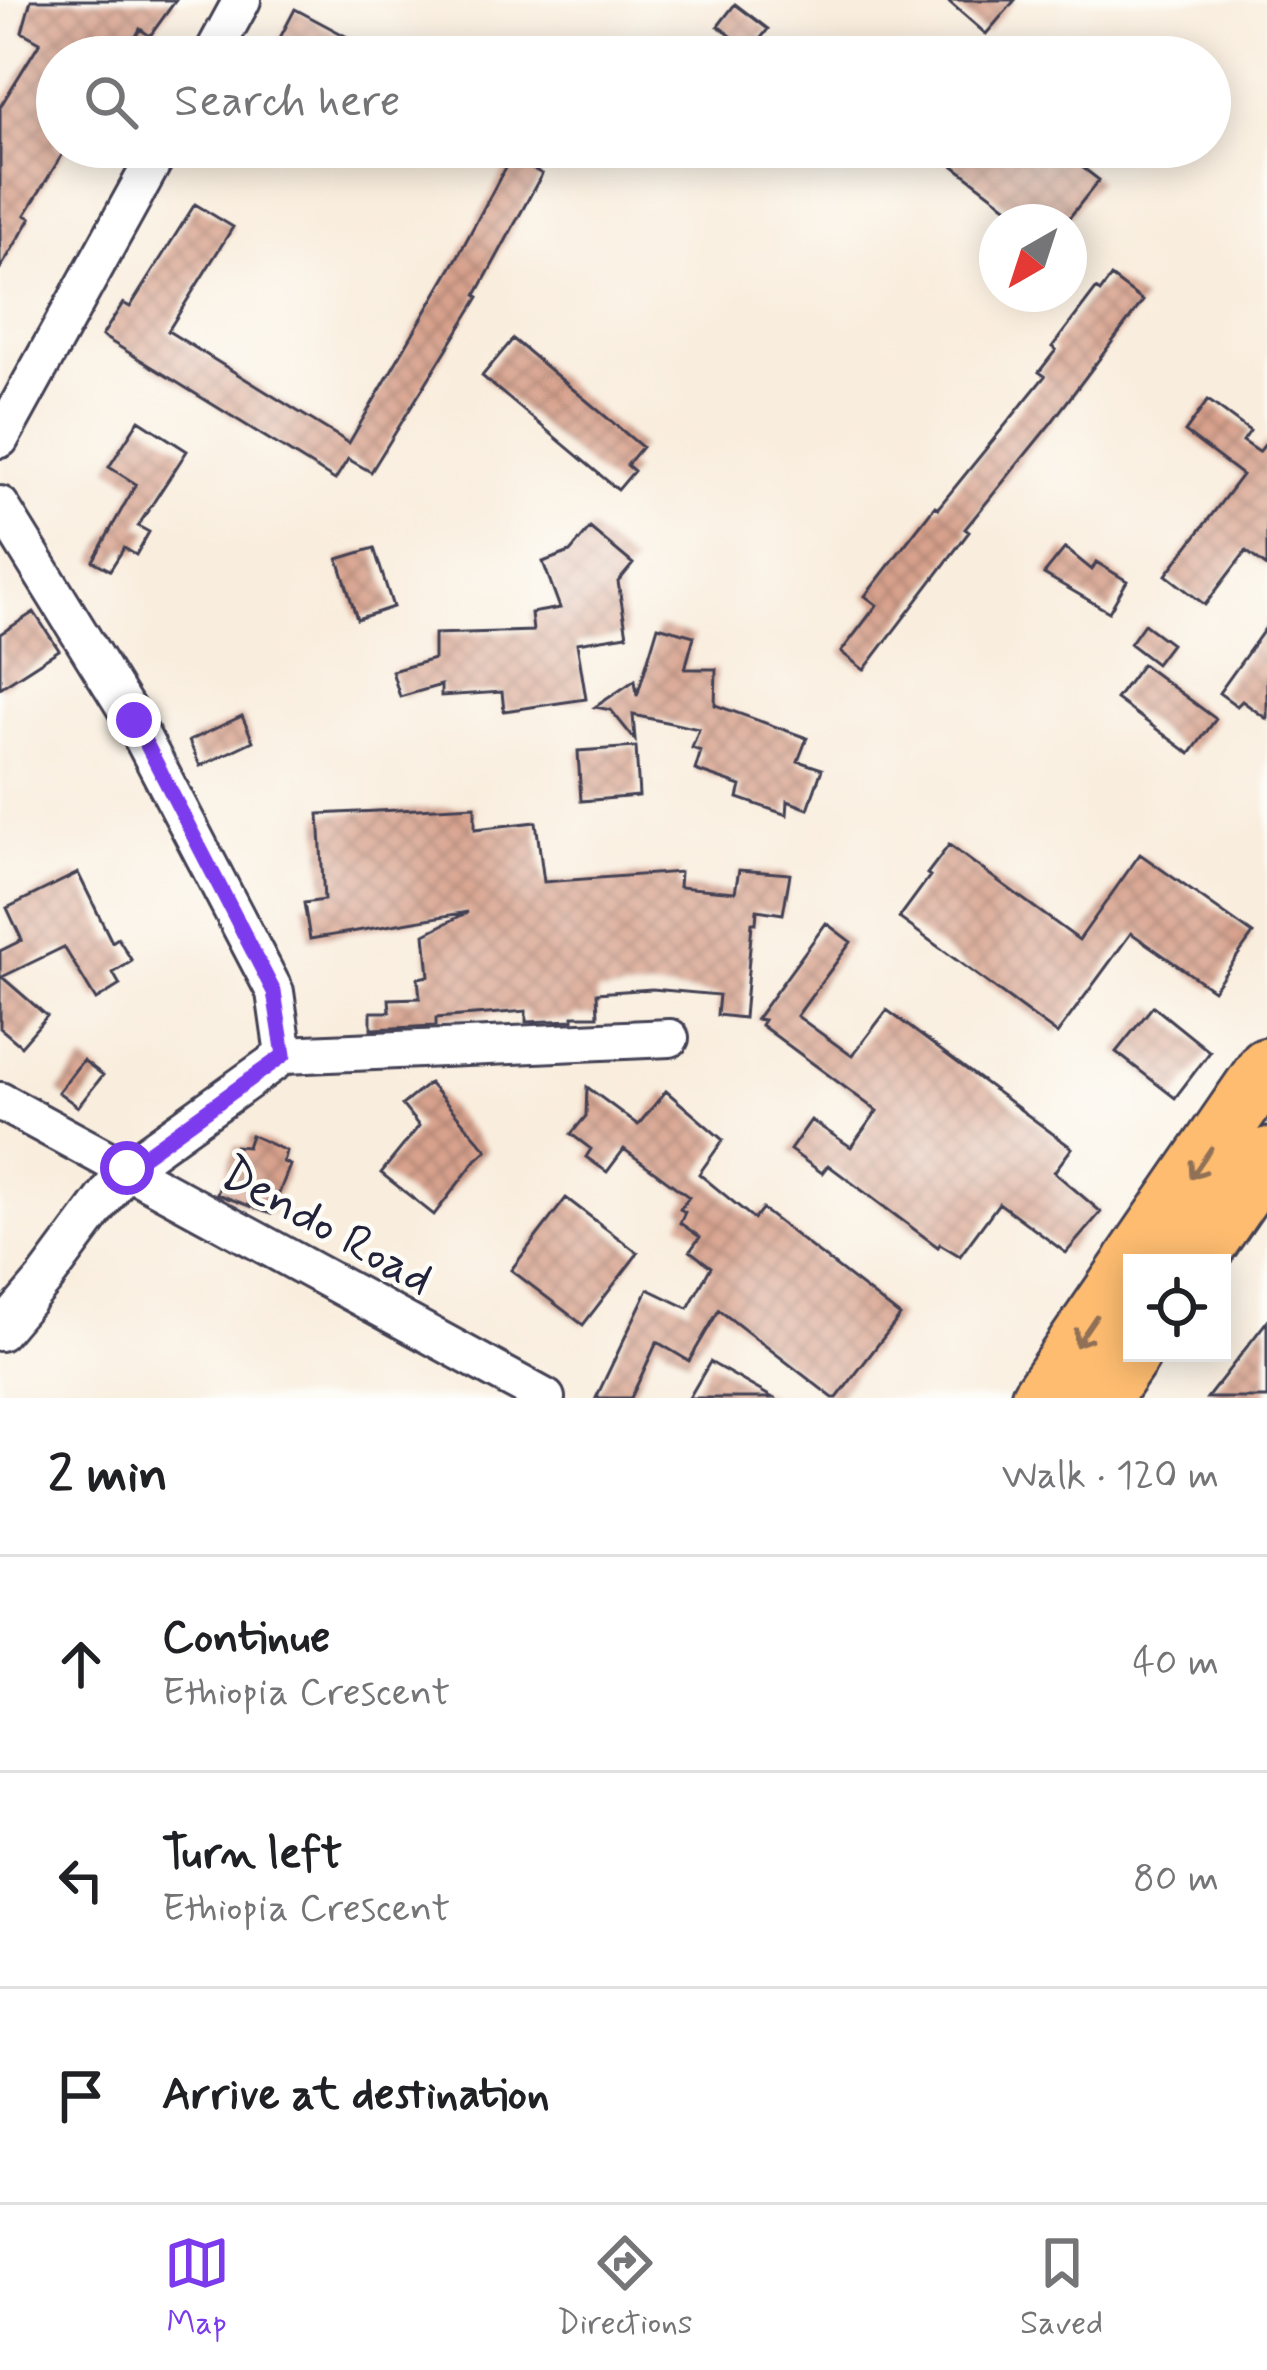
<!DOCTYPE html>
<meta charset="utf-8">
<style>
:root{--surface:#fff;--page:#f6f6f6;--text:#202124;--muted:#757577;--line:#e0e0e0;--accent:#7c3aed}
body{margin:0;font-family:Mynerve,sans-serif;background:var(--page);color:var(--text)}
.controls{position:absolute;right:36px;bottom:36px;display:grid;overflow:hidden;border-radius:0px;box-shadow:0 6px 30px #0003}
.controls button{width:108px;height:108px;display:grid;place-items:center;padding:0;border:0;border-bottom:3px solid var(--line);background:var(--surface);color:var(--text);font:60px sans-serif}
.compass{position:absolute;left:979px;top:204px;width:108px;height:108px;border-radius:50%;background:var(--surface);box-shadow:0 6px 30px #0003;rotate:219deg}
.stop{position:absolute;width:36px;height:36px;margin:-27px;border:9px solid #7c3aed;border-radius:50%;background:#fff}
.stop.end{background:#7c3aed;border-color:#fff;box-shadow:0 3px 12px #0008}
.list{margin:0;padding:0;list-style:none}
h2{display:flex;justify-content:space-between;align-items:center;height:156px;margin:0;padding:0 48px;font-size:51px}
h2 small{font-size:39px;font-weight:400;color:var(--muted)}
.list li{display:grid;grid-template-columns:78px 1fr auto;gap:36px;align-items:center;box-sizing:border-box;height:216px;padding:0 48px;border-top:3px solid var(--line)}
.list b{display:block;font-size:45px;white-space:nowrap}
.list p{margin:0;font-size:39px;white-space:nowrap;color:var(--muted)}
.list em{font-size:39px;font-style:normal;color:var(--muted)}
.icon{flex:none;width:66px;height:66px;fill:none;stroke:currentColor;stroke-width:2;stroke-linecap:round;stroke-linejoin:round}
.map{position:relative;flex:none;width:1267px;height:1398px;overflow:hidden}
.search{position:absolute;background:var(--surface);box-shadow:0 6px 30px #0003;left:36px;right:36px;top:36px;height:132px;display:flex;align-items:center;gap:30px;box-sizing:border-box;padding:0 42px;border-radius:66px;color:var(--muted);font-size:45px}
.sheet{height:804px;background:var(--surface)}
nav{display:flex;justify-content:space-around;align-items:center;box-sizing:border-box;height:168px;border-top:3px solid var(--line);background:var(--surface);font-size:33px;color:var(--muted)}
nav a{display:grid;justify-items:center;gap:6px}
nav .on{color:var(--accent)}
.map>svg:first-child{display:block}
.building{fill:url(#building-cross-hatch)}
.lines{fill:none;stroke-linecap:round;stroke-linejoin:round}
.minor-casing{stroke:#424053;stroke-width:42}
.primary-casing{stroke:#424053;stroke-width:63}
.minor{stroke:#fff;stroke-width:36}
.primary{stroke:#fdbc70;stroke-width:57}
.oneway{stroke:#906f56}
.route{stroke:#7c3aed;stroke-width:15}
.labels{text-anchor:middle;stroke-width:9;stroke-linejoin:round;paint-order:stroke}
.street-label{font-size:48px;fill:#22223b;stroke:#fdfcf7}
</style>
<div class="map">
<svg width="1267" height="1398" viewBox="0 0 1267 1398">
<defs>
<pattern id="building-cross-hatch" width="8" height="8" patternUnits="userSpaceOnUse" patternTransform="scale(3)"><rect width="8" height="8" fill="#d8a28d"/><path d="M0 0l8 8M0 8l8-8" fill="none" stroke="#af8474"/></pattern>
</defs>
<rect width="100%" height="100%" fill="#fdfcf7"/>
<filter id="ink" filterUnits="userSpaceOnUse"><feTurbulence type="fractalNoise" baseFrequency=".00833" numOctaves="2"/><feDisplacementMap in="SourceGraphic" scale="24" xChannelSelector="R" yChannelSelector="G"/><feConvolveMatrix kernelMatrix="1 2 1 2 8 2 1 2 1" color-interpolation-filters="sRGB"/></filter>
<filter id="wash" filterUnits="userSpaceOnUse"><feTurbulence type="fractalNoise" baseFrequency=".004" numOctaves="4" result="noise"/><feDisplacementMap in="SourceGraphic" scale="48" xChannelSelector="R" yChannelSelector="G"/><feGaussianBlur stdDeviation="2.7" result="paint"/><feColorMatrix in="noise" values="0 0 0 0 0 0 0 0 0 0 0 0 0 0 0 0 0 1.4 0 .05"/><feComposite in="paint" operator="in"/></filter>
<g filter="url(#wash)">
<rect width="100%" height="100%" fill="#f9eddd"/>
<g id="blocks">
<!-- building -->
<path class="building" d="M 31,0 L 176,0 L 150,36 L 140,29 L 125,57 L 57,57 L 57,147 L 67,147 L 25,215 L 31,218 L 0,269 L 0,107 L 40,42 L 22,32 Z
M 947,0 L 1015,0 L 986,34 Z
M 735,4 L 768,29 L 751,51 L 718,26 Z
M 295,9 L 385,57 L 270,57 Z
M 929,147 L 1056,147 L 1099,180 L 1066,222 L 1027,222 Z
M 511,157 L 542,174 L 476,295 L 479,297 L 371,472 L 348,459 L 335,480 L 102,336 L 123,303 L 130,307 L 195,204 L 233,227 L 168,331 L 349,443 L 457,258 Z
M 1111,277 L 1143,301 L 1051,423 L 965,529 L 969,532 L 864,670 L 841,652 L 877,605 L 865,596 L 935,506 L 938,508 L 1045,376 L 1039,372 L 1056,350 L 1052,347 L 1096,289 L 1100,292 Z
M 513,339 L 642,447 L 627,465 L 634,471 L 618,490 L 482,376 Z
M 1208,400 L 1250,431 L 1243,441 L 1259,452 L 1267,442 L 1267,567 L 1246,551 L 1205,605 L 1166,575 L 1242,475 L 1185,432 Z
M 139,420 L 187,451 L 138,526 L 149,532 L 136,555 L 124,548 L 110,570 L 93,561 L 136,484 L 109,467 Z
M 590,528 L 633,564 L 618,582 L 627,635 L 577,643 L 586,699 L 504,711 L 502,692 L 441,696 L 441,685 L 400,697 L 392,671 L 434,659 L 434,634 L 533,631 L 531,613 L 560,608 L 543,562 L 570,552 Z
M 374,548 L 393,607 L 357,619 L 338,559 Z
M 1065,548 L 1092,570 L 1096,562 L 1127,581 L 1109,612 L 1044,574 Z
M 34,612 L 59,650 L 0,688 L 0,634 Z
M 1144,624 L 1171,644 L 1156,664 L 1130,644 Z
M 658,626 L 694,636 L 685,669 L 716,669 L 715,705 L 807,738 L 798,761 L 822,769 L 808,809 L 788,801 L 787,815 L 738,798 L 741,786 L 695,770 L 701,751 L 692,748 L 699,729 L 633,715 L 635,740 L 611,710 L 595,707 L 635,680 L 637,696 Z
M 1267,626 L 1267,719 L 1242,701 L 1237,706 L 1219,693 Z
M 1142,664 L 1216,719 L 1190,754 L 1116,699 Z
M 242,716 L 253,741 L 200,766 L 189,741 Z
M 636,747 L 639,796 L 581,801 L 578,751 Z
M 475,806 L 475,829 L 536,822 L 544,882 L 680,872 L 679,887 L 735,892 L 739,870 L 790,874 L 783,914 L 757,910 L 756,923 L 752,923 L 744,1018 L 717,1015 L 719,995 L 652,989 L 597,993 L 598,1016 L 573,1016 L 573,1020 L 526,1022 L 526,1011 L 436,1018 L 436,1026 L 371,1029 L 371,1012 L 390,1012 L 389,999 L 420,998 L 418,978 L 429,976 L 425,934 L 468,912 L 310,939 L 304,903 L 324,900 L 319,814 Z
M 949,845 L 1079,940 L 1140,854 L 1253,934 L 1213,990 L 1131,933 L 1057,1034 L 899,918 L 930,876 L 927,874 Z
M 78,873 L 112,942 L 118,938 L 132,961 L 113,973 L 120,985 L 96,1000 L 64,947 L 2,977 L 47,1016 L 21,1046 L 0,1028 L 0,951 L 22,940 L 7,908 Z
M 826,923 L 851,942 L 797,1016 L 852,1056 L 887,1010 L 1072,1148 L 1054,1172 L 1101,1212 L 1066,1253 L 999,1203 L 960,1256 L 940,1244 L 938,1247 L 828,1165 L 822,1173 L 790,1150 L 811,1120 L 851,1147 L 877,1111 L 761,1025 L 764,1020 L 756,1019 Z
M 1153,1006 L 1210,1052 L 1175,1098 L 1116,1052 Z
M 83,1060 L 103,1075 L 78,1107 L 58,1092 Z
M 429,1083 L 487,1150 L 476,1160 L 434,1215 L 381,1173 L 419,1126 L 402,1105 Z
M 587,1087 L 638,1125 L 666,1091 L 723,1140 L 699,1174 L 754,1219 L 762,1209 L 900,1316 L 837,1398 L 833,1398 L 719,1310 L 689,1361 L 657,1342 L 631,1398 L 596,1398 L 648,1289 L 688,1308 L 711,1267 L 690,1251 L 700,1237 L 680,1223 L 685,1212 L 680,1209 L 689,1197 L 624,1149 L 607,1172 L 586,1157 L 591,1149 L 571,1134 L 586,1116 Z
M 251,1135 L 286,1151 L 283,1162 L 290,1165 L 271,1214 L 217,1194 L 235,1146 L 247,1147 Z
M 566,1198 L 638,1253 L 583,1325 L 511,1270 Z
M 1267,1321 L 1267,1398 L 1207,1398 Z
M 710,1362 L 773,1398 L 689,1398 Z"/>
</g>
</g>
<g filter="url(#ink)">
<use href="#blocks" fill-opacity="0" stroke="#424053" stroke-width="3"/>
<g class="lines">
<defs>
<path id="minor" d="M 211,57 L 242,0
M 0,439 L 161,147
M 0,505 L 133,720 L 275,992 L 284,1055 L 127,1168 L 45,1279 L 0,1332
M 284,1055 L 670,1038
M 0,1101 L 546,1398"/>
<path id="primary" d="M 1132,1263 L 1267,1067
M 1194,1263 L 1267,1157
M 1040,1398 L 1132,1264
M 1101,1398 L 1132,1353"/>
</defs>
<!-- minor casing -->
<use href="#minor" class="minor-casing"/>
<!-- primary casing -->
<use href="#primary" class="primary-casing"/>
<!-- minor -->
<use href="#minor" class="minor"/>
<!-- primary -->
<use href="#primary" class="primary"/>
</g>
<!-- one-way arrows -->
<defs><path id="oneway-shaft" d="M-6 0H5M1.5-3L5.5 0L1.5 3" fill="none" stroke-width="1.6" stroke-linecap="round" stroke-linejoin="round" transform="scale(3)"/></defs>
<g class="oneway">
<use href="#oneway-shaft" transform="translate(1201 1163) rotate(124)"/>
<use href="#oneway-shaft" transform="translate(1086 1331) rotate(124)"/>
</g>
</g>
<g class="lines" filter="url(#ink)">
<!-- route -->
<path class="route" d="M 127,1168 L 284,1055 L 274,992 L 134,720"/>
</g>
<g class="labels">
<!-- street labels -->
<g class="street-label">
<text transform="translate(328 1224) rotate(29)" y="17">Dendo Road</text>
</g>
</g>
</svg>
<div class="controls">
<button><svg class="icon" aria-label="locate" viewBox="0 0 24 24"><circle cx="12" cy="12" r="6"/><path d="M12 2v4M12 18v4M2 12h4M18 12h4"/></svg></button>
</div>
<svg class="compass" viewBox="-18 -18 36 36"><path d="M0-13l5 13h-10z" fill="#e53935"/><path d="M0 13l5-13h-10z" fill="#757577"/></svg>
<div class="stop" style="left:127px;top:1168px"></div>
<div class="stop end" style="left:134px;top:720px"></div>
<div class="search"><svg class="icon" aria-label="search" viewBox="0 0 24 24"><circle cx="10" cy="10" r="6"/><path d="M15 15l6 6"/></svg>Search here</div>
</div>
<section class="sheet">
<h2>2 min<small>Walk · 120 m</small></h2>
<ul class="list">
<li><svg class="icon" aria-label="ahead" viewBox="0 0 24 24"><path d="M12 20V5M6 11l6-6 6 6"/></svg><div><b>Continue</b><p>Ethiopia Crescent</p></div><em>40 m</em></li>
<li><svg class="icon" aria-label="left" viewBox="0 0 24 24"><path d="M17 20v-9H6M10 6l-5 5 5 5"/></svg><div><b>Turn left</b><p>Ethiopia Crescent</p></div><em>80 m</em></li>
<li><svg class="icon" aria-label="arrive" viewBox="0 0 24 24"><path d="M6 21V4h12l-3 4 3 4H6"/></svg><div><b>Arrive at destination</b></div></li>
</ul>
</section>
<nav>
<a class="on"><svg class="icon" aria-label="map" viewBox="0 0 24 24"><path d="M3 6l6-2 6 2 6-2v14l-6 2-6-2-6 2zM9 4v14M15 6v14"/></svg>Map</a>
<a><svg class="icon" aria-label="directions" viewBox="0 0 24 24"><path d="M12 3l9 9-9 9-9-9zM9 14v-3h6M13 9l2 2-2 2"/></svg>Directions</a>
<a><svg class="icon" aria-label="saved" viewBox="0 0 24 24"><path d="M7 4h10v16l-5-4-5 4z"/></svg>Saved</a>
</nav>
